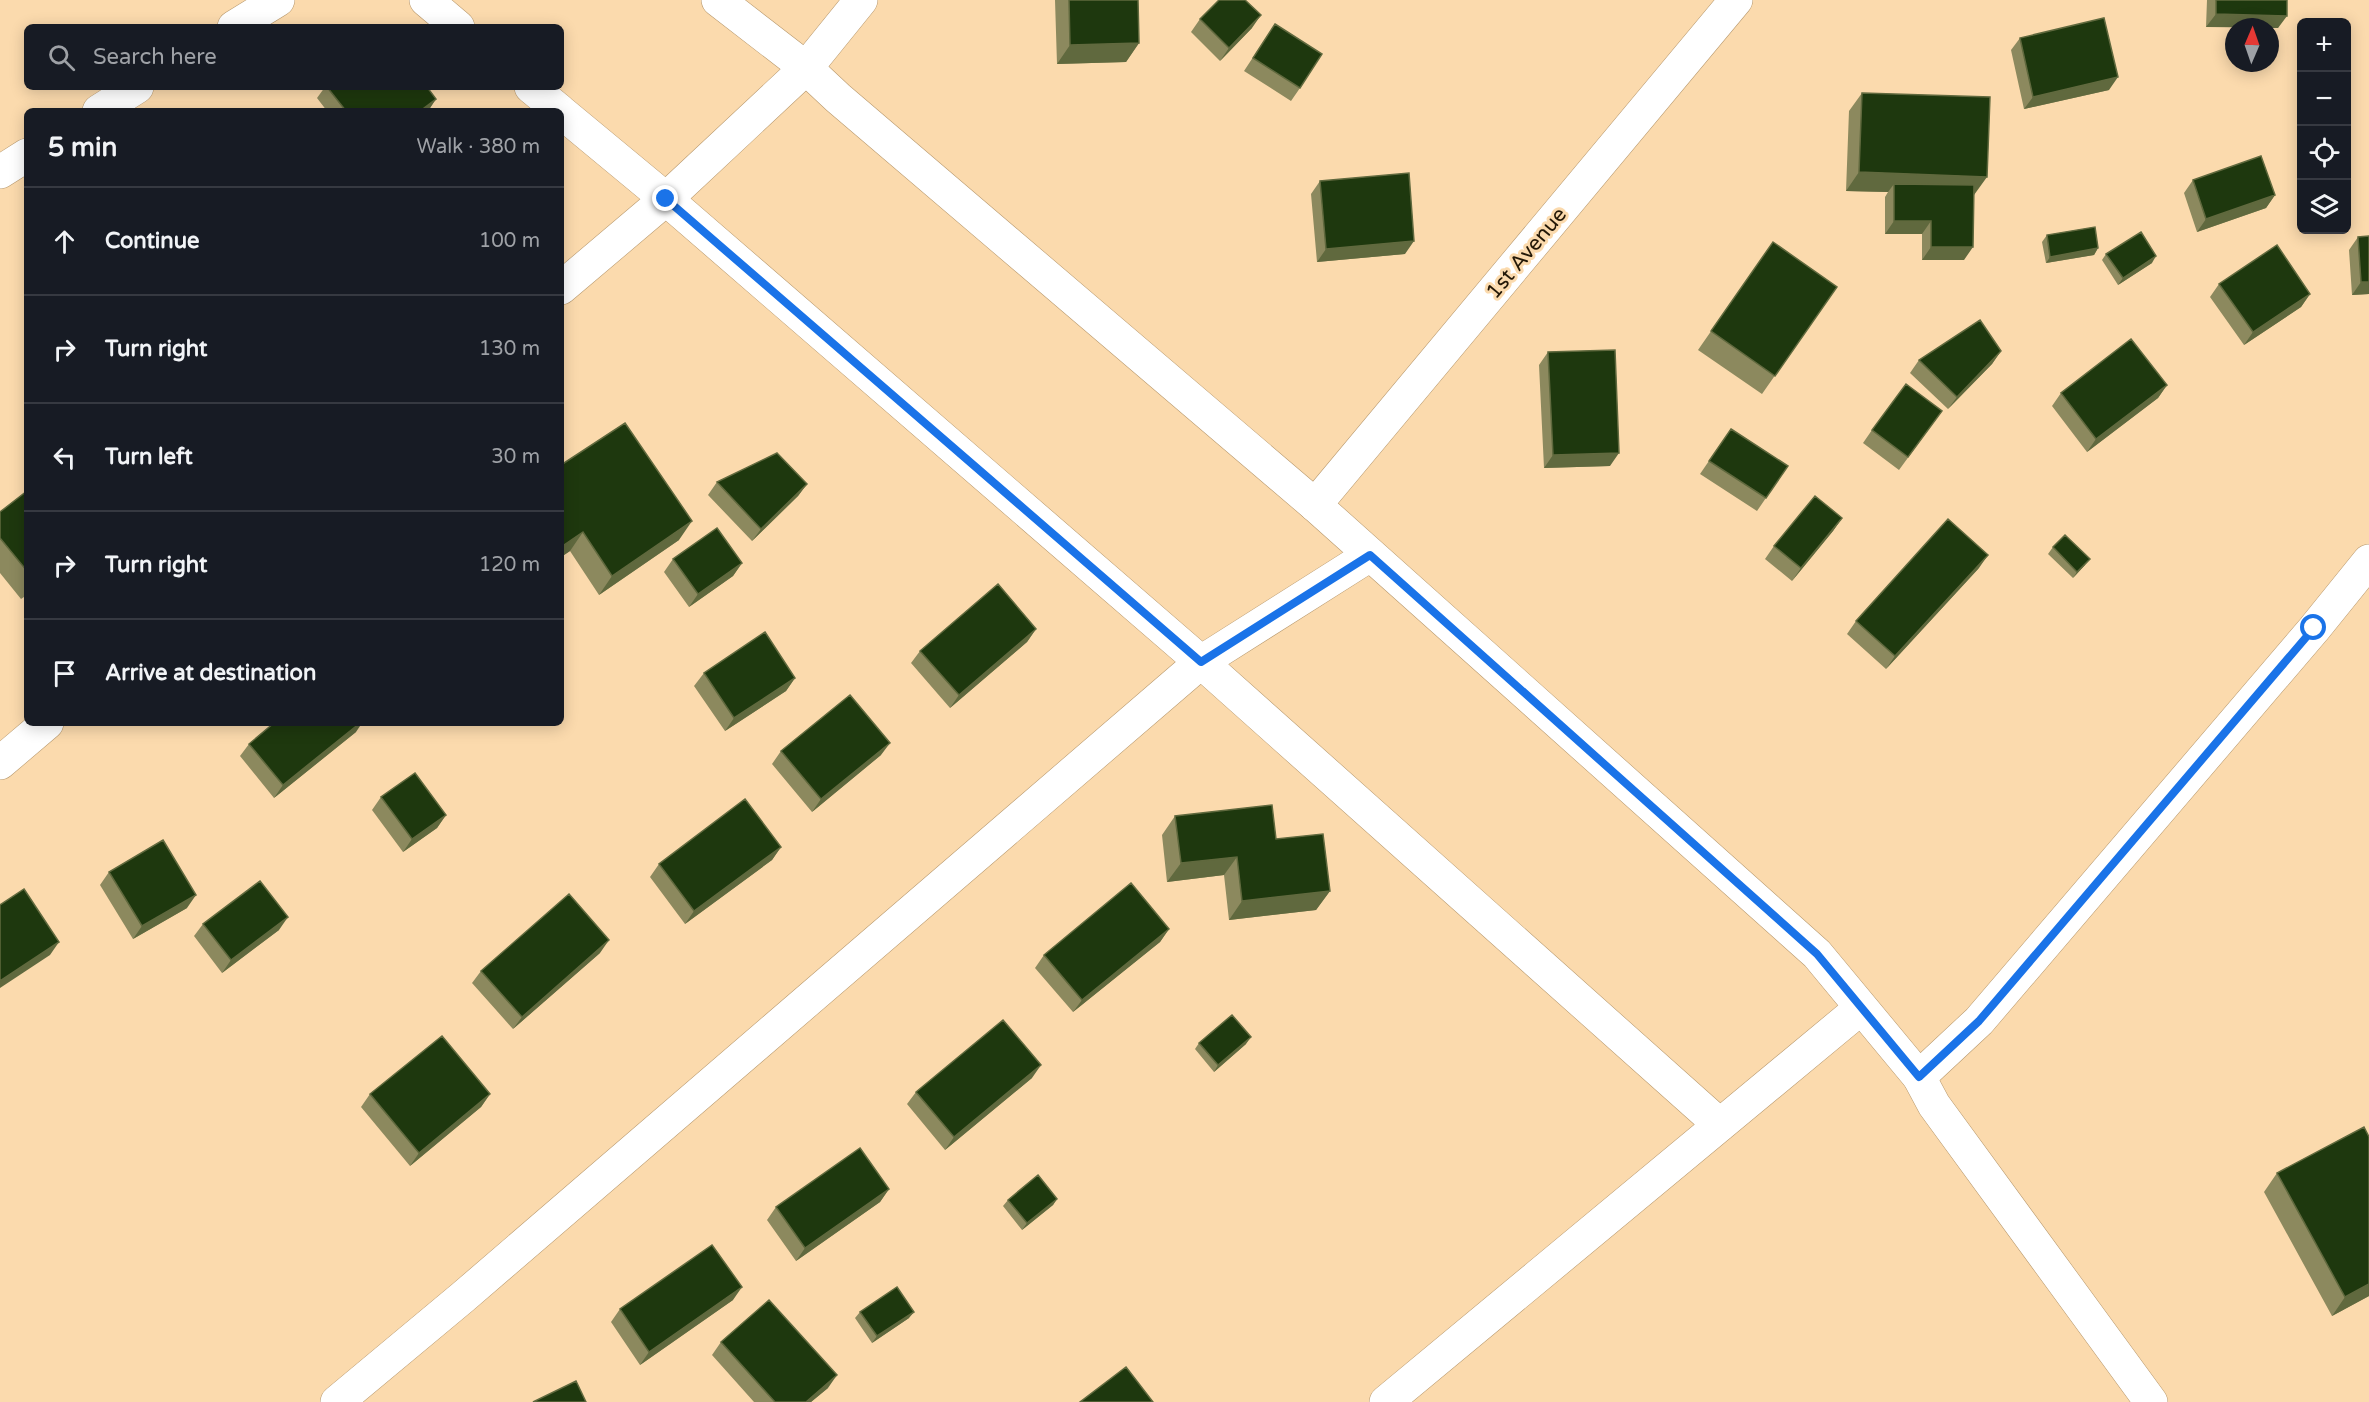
<!DOCTYPE html>
<meta charset="utf-8">
<style>
:root{--surface:#171b24;--page:#242831;--text:#f1f3f6;--muted:#9ea1a6;--line:#363941}
body{margin:0;font-family:"Varela Round",sans-serif;background:var(--page);color:var(--text)}
.controls{position:absolute;right:18px;top:18px;display:grid;overflow:hidden;border-radius:9px;box-shadow:0 3px 15px #0003}
.controls button{width:54px;height:54px;display:grid;place-items:center;padding:0;border:0;border-bottom:2px solid var(--line);background:var(--surface);color:var(--text);font:30px sans-serif}
.compass{position:absolute;left:2225px;top:18px;width:54px;height:54px;border-radius:50%;background:var(--surface);box-shadow:0 3px 15px #0003;rotate:2deg}
.stop{position:absolute;width:18px;height:18px;margin:-14px;border:4px solid #1a73e8;border-radius:50%;background:#fff}
.stop.end{background:#1a73e8;border-color:#fff;box-shadow:0 2px 6px #0008}
.list{margin:0;padding:0;list-style:none}
h2{display:flex;justify-content:space-between;align-items:center;height:78px;margin:0;padding:0 24px;font-size:26px}
h2 small{font-size:20px;font-weight:400;color:var(--muted)}
.list li{display:grid;grid-template-columns:39px 1fr auto;gap:18px;align-items:center;box-sizing:border-box;height:108px;padding:0 24px;border-top:2px solid var(--line)}
.list b{display:block;font-size:22px;white-space:nowrap}
.list em{font-size:20px;font-style:normal;color:var(--muted)}
.icon{flex:none;width:33px;height:33px;fill:none;stroke:currentColor;stroke-width:2;stroke-linecap:round;stroke-linejoin:round}
.map{position:relative;flex:none;width:2369px;height:1402px;overflow:hidden}
.search{position:absolute;background:var(--surface);box-shadow:0 3px 15px #0003;left:24px;top:24px;width:540px;height:66px;display:flex;align-items:center;gap:15px;box-sizing:border-box;padding:0 21px;border-radius:9px;color:var(--muted);font-size:22px}
.panel{position:absolute;background:var(--surface);box-shadow:0 3px 15px #0003;left:24px;top:108px;width:540px;height:618px;border-radius:9px}
.map>svg:first-child{display:block}
.lines{fill:none;stroke-linecap:round;stroke-linejoin:round}
.minor-casing{stroke:#b7986d;stroke-width:34}
.major-casing{stroke:#b7986d;stroke-width:34}
.minor{stroke:#fff;stroke-width:33}
.major{stroke:#fff;stroke-width:33}
.wall{fill:#8c895e}
.shaded-wall{fill:#60693e}
.building{fill:#1e380e;stroke:#60693e;stroke-width:1.5}
.route{stroke:#1a73e8;stroke-width:8}
.labels{text-anchor:middle;stroke-width:6;stroke-linejoin:round;paint-order:stroke}
.street-label{font-size:21px;fill:#231807;stroke:#fbdaad}
</style>
<div class="map">
<svg width="2369" height="1402" viewBox="0 0 2369 1402">
<rect width="100%" height="100%" fill="#fbdaad"/>
<g class="lines">
<defs>
<path id="minor" d="M 426,0 L 458,27
M 234,27 L 278,0
M 531,87 L 560,111
M 99,111 L 137,87
M 561,112 L 666,199 L 1201,662 L 1720,1125
M 0,172 L 27,155
M 561,288 L 666,199 L 806,68 L 861,0
M 1315,505 L 1736,0
M 0,763 L 47,723
M 1919,1077 L 1979,1021 L 2314,629 L 2369,561
M 337,1402 L 463,1297 L 1201,662 L 1370,555
M 1386,1402 L 1861,1008"/>
<path id="major" d="M 718,0 L 806,68 L 838,98 L 1315,505 L 1817,954 L 1919,1077 L 1934,1105 L 2151,1402"/>
</defs>
<!-- minor casing -->
<use href="#minor" class="minor-casing"/>
<!-- major casing -->
<use href="#major" class="major-casing"/>
<!-- minor -->
<use href="#minor" class="minor"/>
<!-- major -->
<use href="#major" class="major"/>
</g>
<!-- wall -->
<path class="wall" d="M 1055,0 L 1138,0 L 1139,43 L 1126,62 L 1057,64 Z
M 2207,0 L 2287,0 L 2278,28 L 2206,27 Z
M 1200,19 L 1252,28 L 1220,61 L 1191,32 Z
M 1275,24 L 1300,88 L 1291,101 L 1244,71 Z
M 2020,38 L 2109,90 L 2024,109 L 2011,50 Z
M 325,87 L 427,87 L 436,99 L 428,111 L 327,111 L 317,98 Z
M 1862,93 L 1974,195 L 1964,260 L 1922,260 L 1922,234 L 1885,234 L 1885,197 L 1888,192 L 1846,191 L 1849,111 Z
M 2193,180 L 2275,195 L 2266,208 L 2197,232 L 2184,193 Z
M 1320,181 L 1405,254 L 1317,262 L 1311,194 Z
M 2047,235 L 2098,248 L 2094,255 L 2046,263 L 2042,242 Z
M 2358,237 L 2369,294 L 2352,295 L 2349,250 Z
M 1773,242 L 1837,287 L 1762,394 L 1698,350 Z
M 2106,254 L 2152,263 L 2118,285 L 2102,260 Z
M 2219,284 L 2310,294 L 2301,307 L 2244,345 L 2210,297 Z
M 2001,351 L 1992,364 L 1948,409 L 1910,373 L 1919,360 Z
M 1548,352 L 1610,466 L 1544,468 L 1539,365 Z
M 2167,385 L 2158,398 L 2087,452 L 2052,406 L 2061,393 Z
M 1942,411 L 1899,470 L 1863,443 L 1872,430 Z
M 1722,442 L 1788,466 L 1757,511 L 1700,474 Z
M 561,465 L 679,540 L 599,595 L 570,551 L 561,557 Z
M 717,482 L 807,484 L 798,496 L 752,541 L 708,495 Z
M 27,491 L 27,595 L 21,599 L 0,573 L 0,512 Z
M 1842,518 L 1833,531 L 1792,581 L 1765,559 L 1774,546 Z
M 2053,547 L 2085,565 L 2073,578 L 2048,554 Z
M 673,559 L 742,563 L 733,576 L 689,607 L 664,572 Z
M 1979,568 L 1886,669 L 1847,634 L 1856,621 Z
M 1036,629 L 1027,642 L 950,708 L 911,663 L 920,651 Z
M 704,673 L 795,678 L 786,691 L 725,731 L 694,686 Z
M 356,732 L 274,798 L 240,756 L 249,744 Z
M 781,751 L 881,755 L 812,812 L 772,764 Z
M 381,797 L 446,815 L 437,828 L 403,852 L 372,810 Z
M 1175,816 L 1276,839 L 1330,891 L 1316,910 L 1229,920 L 1224,875 L 1167,882 L 1162,835 Z
M 781,847 L 772,860 L 685,924 L 650,877 L 659,864 Z
M 109,872 L 187,908 L 133,939 L 100,885 Z
M 203,924 L 279,930 L 222,973 L 194,936 Z
M 1169,929 L 1160,942 L 1073,1012 L 1035,968 L 1044,955 Z
M 600,953 L 513,1029 L 472,983 L 481,971 Z
M 1199,1043 L 1246,1044 L 1214,1072 L 1195,1049 Z
M 1032,1078 L 945,1150 L 907,1104 L 916,1092 Z
M 370,1094 L 490,1094 L 481,1107 L 410,1166 L 361,1107 Z
M 2277,1173 L 2369,1296 L 2332,1316 L 2264,1192 Z
M 889,1189 L 880,1202 L 796,1261 L 767,1220 L 776,1207 Z
M 1057,1199 L 1053,1205 L 1022,1230 L 1003,1206 L 1008,1200 Z
M 733,1300 L 640,1365 L 611,1322 L 620,1309 Z
M 860,1312 L 909,1318 L 872,1343 L 855,1318 Z
M 721,1342 L 828,1388 L 811,1402 L 754,1402 L 712,1355 Z"/>
<!-- shaded-wall -->
<path class="shaded-wall" d="M 2216,14 L 2287,16 L 2278,28 L 2270,28 L 2270,27 L 2206,27 Z
M 1261,15 L 1252,28 L 1220,61 L 1229,48 Z
M 1139,43 L 1126,62 L 1057,64 L 1070,45 Z
M 2118,77 L 2109,90 L 2024,109 L 2033,97 Z
M 436,99 L 428,111 L 420,111 Z
M 1859,172 L 1987,177 L 1974,195 L 1894,184 L 1888,192 L 1846,191 Z
M 2275,195 L 2266,208 L 2197,232 L 2206,219 Z
M 1894,221 L 1931,221 L 1922,234 L 1885,234 Z
M 1414,241 L 1405,254 L 1317,262 L 1326,249 Z
M 1931,247 L 1973,247 L 1964,260 L 1922,260 Z
M 2098,248 L 2094,255 L 2046,263 L 2050,257 Z
M 2156,256 L 2152,263 L 2118,285 L 2123,278 Z
M 2361,282 L 2369,282 L 2369,294 L 2352,295 Z
M 2310,294 L 2301,307 L 2244,345 L 2253,332 Z
M 2001,351 L 1992,364 L 1948,409 L 1957,397 Z
M 2167,385 L 2158,398 L 2087,452 L 2096,439 Z
M 1619,453 L 1610,466 L 1544,468 L 1553,455 Z
M 807,484 L 798,496 L 752,541 L 761,529 Z
M 1842,518 L 1833,531 L 1792,581 L 1801,568 Z
M 692,521 L 679,540 L 599,595 L 612,576 Z
M 583,532 L 570,551 L 561,557 L 561,547 Z
M 1988,555 L 1979,568 L 1886,669 L 1895,656 Z
M 2090,559 L 2085,565 L 2073,578 L 2077,572 Z
M 742,563 L 733,576 L 689,607 L 698,594 Z
M 1036,629 L 1027,642 L 950,708 L 959,695 Z
M 795,678 L 786,691 L 725,731 L 734,718 Z
M 360,723 L 362,723 L 356,732 L 274,798 L 283,785 Z
M 890,743 L 881,755 L 812,812 L 821,799 Z
M 446,815 L 437,828 L 403,852 L 412,839 Z
M 781,847 L 772,860 L 685,924 L 694,911 Z
M 1237,857 L 1224,875 L 1167,882 L 1181,863 Z
M 1330,891 L 1316,910 L 1229,920 L 1242,901 Z
M 196,895 L 187,908 L 133,939 L 142,926 Z
M 288,917 L 279,930 L 222,973 L 231,960 Z
M 1169,929 L 1160,942 L 1073,1012 L 1082,1000 Z
M 609,940 L 600,953 L 513,1029 L 522,1017 Z
M 59,942 L 50,955 L 0,988 L 0,981 Z
M 1251,1037 L 1246,1044 L 1214,1072 L 1218,1065 Z
M 1041,1065 L 1032,1078 L 945,1150 L 954,1137 Z
M 490,1094 L 481,1107 L 410,1166 L 419,1153 Z
M 889,1189 L 880,1202 L 796,1261 L 805,1248 Z
M 1057,1199 L 1053,1205 L 1022,1230 L 1027,1223 Z
M 2369,1284 L 2369,1296 L 2332,1316 L 2345,1297 Z
M 742,1287 L 733,1300 L 640,1365 L 649,1352 Z
M 914,1312 L 909,1318 L 872,1343 L 877,1336 Z
M 837,1375 L 828,1388 L 811,1402 L 806,1402 Z"/>
<!-- building -->
<path class="building" d="M 1069,0 L 1138,0 L 1139,43 L 1070,45 Z
M 1219,0 L 1245,0 L 1261,15 L 1229,48 L 1200,19 Z
M 2216,0 L 2287,0 L 2287,16 L 2216,14 Z
M 2104,18 L 2118,77 L 2033,97 L 2020,38 Z
M 1275,24 L 1322,54 L 1300,88 L 1253,58 Z
M 327,87 L 427,87 L 436,99 L 420,111 L 346,111 Z
M 1862,93 L 1990,97 L 1987,177 L 1859,172 Z
M 2261,156 L 2275,195 L 2206,219 L 2193,180 Z
M 1409,173 L 1414,241 L 1326,249 L 1320,181 Z
M 1894,184 L 1974,185 L 1973,247 L 1931,247 L 1931,221 L 1894,221 Z
M 2095,227 L 2098,248 L 2050,257 L 2047,235 Z
M 2141,232 L 2156,256 L 2123,278 L 2106,254 Z
M 2369,236 L 2369,282 L 2361,282 L 2358,237 Z
M 1773,242 L 1837,287 L 1775,376 L 1711,331 Z
M 2277,245 L 2310,294 L 2253,332 L 2219,284 Z
M 1980,320 L 2001,351 L 1957,397 L 1919,360 Z
M 2131,339 L 2167,385 L 2096,439 L 2061,393 Z
M 1615,350 L 1619,453 L 1553,455 L 1548,352 Z
M 1906,384 L 1942,411 L 1908,457 L 1872,430 Z
M 625,423 L 692,521 L 612,576 L 583,532 L 561,547 L 561,465 Z
M 1731,429 L 1788,466 L 1766,498 L 1709,461 Z
M 777,453 L 807,484 L 761,529 L 717,482 Z
M 27,491 L 27,571 L 0,538 L 0,512 Z
M 1815,496 L 1842,518 L 1801,568 L 1774,546 Z
M 1948,519 L 1988,555 L 1895,656 L 1856,621 Z
M 717,528 L 742,563 L 698,594 L 673,559 Z
M 2065,535 L 2090,559 L 2077,572 L 2053,547 Z
M 998,584 L 1036,629 L 959,695 L 920,651 Z
M 765,632 L 795,678 L 734,718 L 704,673 Z
M 850,695 L 890,743 L 821,799 L 781,751 Z
M 274,723 L 360,723 L 283,785 L 249,744 Z
M 415,773 L 446,815 L 412,839 L 381,797 Z
M 745,799 L 781,847 L 694,911 L 659,864 Z
M 1272,805 L 1276,839 L 1323,834 L 1330,891 L 1242,901 L 1237,857 L 1181,863 L 1175,816 Z
M 163,840 L 196,895 L 142,926 L 109,872 Z
M 260,881 L 288,917 L 231,960 L 203,924 Z
M 1131,883 L 1169,929 L 1082,1000 L 1044,955 Z
M 24,889 L 59,942 L 0,981 L 0,905 Z
M 569,894 L 609,940 L 522,1017 L 481,971 Z
M 1232,1015 L 1251,1037 L 1218,1065 L 1199,1043 Z
M 1003,1020 L 1041,1065 L 954,1137 L 916,1092 Z
M 442,1036 L 490,1094 L 419,1153 L 370,1094 Z
M 2364,1127 L 2369,1137 L 2369,1284 L 2345,1297 L 2277,1173 Z
M 860,1148 L 889,1189 L 805,1248 L 776,1207 Z
M 1038,1175 L 1057,1199 L 1027,1223 L 1008,1200 Z
M 712,1245 L 742,1287 L 649,1352 L 620,1309 Z
M 897,1287 L 914,1312 L 877,1336 L 860,1312 Z
M 769,1300 L 837,1375 L 806,1402 L 775,1402 L 721,1342 Z
M 1126,1367 L 1153,1402 L 1080,1402 Z
M 576,1381 L 586,1402 L 533,1402 Z"/>
<g class="lines">
<!-- route -->
<path class="route" d="M 666,199 L 1201,662 L 1370,555 L 1817,954 L 1919,1077 L 1979,1021 L 2314,628"/>
</g>
<g class="labels">
<!-- street labels -->
<g class="street-label">
<text transform="translate(1526 253) rotate(-50)" y="7">1st Avenue</text>
</g>
</g>
</svg>
<div class="controls">
<button>+</button>
<button>−</button>
<button><svg class="icon" aria-label="locate" viewBox="0 0 24 24"><circle cx="12" cy="12" r="6"/><path d="M12 2v4M12 18v4M2 12h4M18 12h4"/></svg></button>
<button><svg class="icon" aria-label="layers" viewBox="0 0 24 24"><path d="M12 4l9 5-9 5-9-5zM3 14l9 5 9-5"/></svg></button>
</div>
<svg class="compass" viewBox="-18 -18 36 36"><path d="M0-13l5 13h-10z" fill="#e53935"/><path d="M0 13l5-13h-10z" fill="#9ea1a6"/></svg>
<div class="stop" style="left:2314px;top:628px"></div>
<div class="stop end" style="left:666px;top:199px"></div>
<div class="search"><svg class="icon" aria-label="search" viewBox="0 0 24 24"><circle cx="10" cy="10" r="6"/><path d="M15 15l6 6"/></svg>Search here</div>
<section class="panel">
<h2>5 min<small>Walk · 380 m</small></h2>
<ul class="list">
<li><svg class="icon" aria-label="ahead" viewBox="0 0 24 24"><path d="M12 20V5M6 11l6-6 6 6"/></svg><div><b>Continue</b></div><em>100 m</em></li>
<li><svg class="icon" aria-label="right" viewBox="0 0 24 24"><path d="M7 20v-9h11M14 6l5 5-5 5"/></svg><div><b>Turn right</b></div><em>130 m</em></li>
<li><svg class="icon" aria-label="left" viewBox="0 0 24 24"><path d="M17 20v-9H6M10 6l-5 5 5 5"/></svg><div><b>Turn left</b></div><em>30 m</em></li>
<li><svg class="icon" aria-label="right" viewBox="0 0 24 24"><path d="M7 20v-9h11M14 6l5 5-5 5"/></svg><div><b>Turn right</b></div><em>120 m</em></li>
<li><svg class="icon" aria-label="arrive" viewBox="0 0 24 24"><path d="M6 21V4h12l-3 4 3 4H6"/></svg><div><b>Arrive at destination</b></div></li>
</ul>
</section>
</div>
